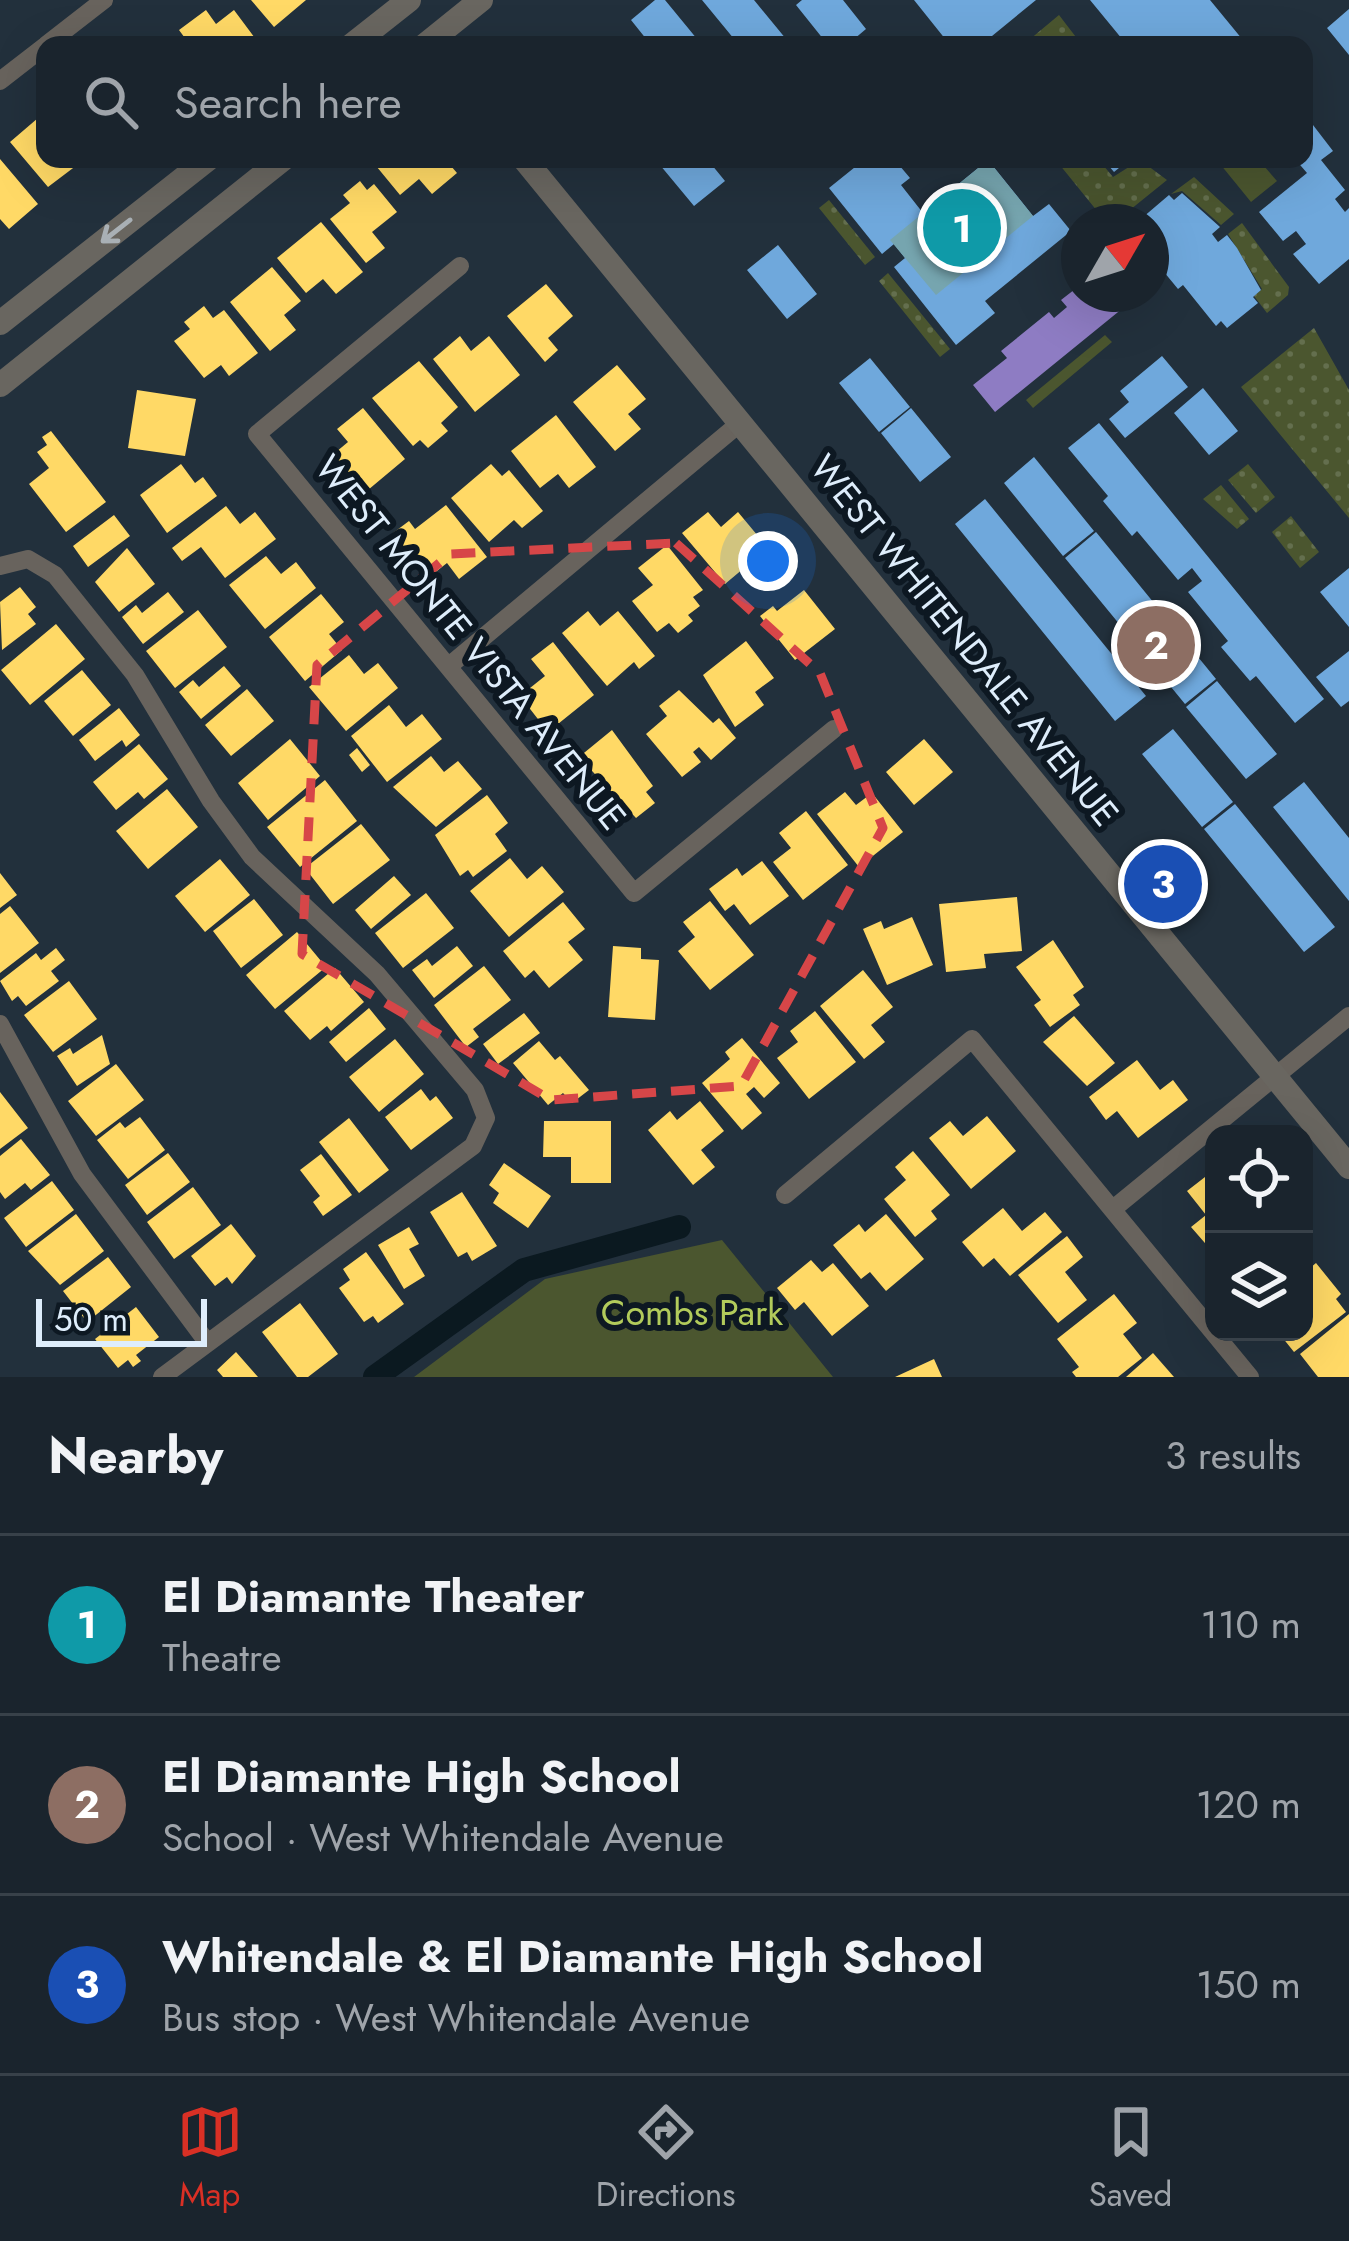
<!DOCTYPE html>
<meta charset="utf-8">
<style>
:root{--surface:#1a242d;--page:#273039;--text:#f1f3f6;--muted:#9fa4aa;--line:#384149;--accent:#d93025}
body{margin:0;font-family:Jost,sans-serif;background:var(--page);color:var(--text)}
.controls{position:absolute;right:36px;bottom:36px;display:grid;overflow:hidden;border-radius:24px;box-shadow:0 12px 48px #0002}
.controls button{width:108px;height:108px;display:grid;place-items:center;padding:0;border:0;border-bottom:3px solid var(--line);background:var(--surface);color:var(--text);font:60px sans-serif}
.compass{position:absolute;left:1061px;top:204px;width:108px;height:108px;border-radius:50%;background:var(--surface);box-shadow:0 12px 48px #0002;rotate:51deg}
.scale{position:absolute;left:36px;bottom:30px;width:171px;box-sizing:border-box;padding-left:12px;border:6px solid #deedfb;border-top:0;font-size:33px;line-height:42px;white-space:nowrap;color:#deedfb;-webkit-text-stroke:9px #0d1822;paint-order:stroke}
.you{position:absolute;left:768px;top:561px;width:42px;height:42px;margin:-30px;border:9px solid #fff;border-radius:50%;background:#1a73e8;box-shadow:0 0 0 18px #1a73e833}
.badge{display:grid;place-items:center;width:78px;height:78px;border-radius:50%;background:var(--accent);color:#fff;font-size:39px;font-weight:700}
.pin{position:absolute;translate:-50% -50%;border:6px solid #fff;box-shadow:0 3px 12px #0006}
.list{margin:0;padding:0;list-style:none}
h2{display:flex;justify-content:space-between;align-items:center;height:156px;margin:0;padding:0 48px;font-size:51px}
h2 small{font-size:39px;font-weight:400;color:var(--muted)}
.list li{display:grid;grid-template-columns:78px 1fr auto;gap:36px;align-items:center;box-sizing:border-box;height:180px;padding:0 48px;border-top:3px solid var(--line)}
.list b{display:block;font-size:45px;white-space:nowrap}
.list p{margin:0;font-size:39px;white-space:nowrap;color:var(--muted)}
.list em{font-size:39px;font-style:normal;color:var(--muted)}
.icon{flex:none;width:66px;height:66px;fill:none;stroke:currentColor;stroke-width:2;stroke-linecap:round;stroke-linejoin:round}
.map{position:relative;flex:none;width:1349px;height:1377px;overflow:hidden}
.search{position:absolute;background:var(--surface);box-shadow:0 12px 48px #0002;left:36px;right:36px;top:36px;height:132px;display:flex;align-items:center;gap:30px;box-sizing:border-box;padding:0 42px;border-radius:24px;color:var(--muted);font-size:45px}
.sheet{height:696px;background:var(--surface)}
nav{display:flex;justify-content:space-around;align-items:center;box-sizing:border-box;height:168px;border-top:3px solid var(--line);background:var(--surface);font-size:33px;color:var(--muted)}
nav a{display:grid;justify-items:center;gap:6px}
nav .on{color:var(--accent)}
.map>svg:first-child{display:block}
.grass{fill:url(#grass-dots)}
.green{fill:#4b562f}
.homes{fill:#ffd966}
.offices{fill:#8e7cc3}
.schools{fill:#6fa8dc}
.public{fill:#76a5af}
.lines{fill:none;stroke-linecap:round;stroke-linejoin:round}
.canal{stroke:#0b1920;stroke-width:24}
.street{stroke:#68635d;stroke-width:18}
.secondary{stroke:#696660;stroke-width:24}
.oneway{stroke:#a9b0b5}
.marked{fill:none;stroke:#d74648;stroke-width:9;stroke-dasharray:24 15;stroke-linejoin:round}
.labels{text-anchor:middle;stroke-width:12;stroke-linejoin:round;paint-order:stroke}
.street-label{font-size:36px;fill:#deedfb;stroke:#0d1822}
.park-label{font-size:36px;fill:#b2cb5b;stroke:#0d1822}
</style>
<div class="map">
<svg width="1349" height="1377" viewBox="0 0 1349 1377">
<defs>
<pattern id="grass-dots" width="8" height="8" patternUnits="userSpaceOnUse" patternTransform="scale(3)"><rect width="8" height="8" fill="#4b562f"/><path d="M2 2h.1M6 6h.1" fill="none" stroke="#646f4e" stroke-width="1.8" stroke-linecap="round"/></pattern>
</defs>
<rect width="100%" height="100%" fill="#22303c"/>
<!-- grass -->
<path class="grass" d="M 1059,15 L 1082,45 L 1023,45 Z
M 1055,159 L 1098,159 L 1113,177 L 1140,160 L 1167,180 L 1115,222 L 1106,222 Z
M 1194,177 L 1234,214 L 1221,225 L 1182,191 L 1171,194 Z
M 829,200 L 875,257 L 865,265 L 819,208 Z
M 1242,223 L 1289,287 L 1288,295 L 1267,313 L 1254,296 L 1262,289 L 1228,234 Z
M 888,273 L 950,349 L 940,357 L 879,281 Z
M 1314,328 L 1349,390 L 1349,518 L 1241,387 Z
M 1248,464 L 1275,497 L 1256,513 L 1228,480 Z
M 1221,485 L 1249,519 L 1237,529 L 1203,499 Z
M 1291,516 L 1319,552 L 1300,568 L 1272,532 Z"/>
<!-- green -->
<path class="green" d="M 1216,159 L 1258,159 L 1277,181 L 1251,202 Z
M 1105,335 L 1112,342 L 1033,408 L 1026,400 Z
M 722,1240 L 833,1377 L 414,1377 L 545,1279 Z"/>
<!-- homes -->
<path class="homes" d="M 251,0 L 306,0 L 274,27 Z
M 206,10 L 216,24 L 234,10 L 260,45 L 190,45 L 179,30 Z
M 45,112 L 45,159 L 85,159 L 48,187 L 10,142 Z
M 0,159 L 38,204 L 9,229 L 0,219 Z
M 445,159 L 457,173 L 432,194 L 419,179 L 400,195 L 372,161 Z
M 360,181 L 367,190 L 374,184 L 397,212 L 372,232 L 385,248 L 366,263 L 330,219 L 350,203 L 343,195 Z
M 321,222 L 363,272 L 336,294 L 323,279 L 306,293 L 277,258 Z
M 272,267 L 301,301 L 284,315 L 296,330 L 270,351 L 230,302 Z
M 546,284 L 573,316 L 548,338 L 558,350 L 545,362 L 507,316 Z
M 204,306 L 213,318 L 224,310 L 258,353 L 229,376 L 221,365 L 204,378 L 174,341 L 190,329 L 184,322 Z
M 460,336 L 471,351 L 489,336 L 520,375 L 475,412 L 433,359 Z
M 419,361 L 458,407 L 441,423 L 448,431 L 428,448 L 420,440 L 413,446 L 372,398 Z
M 617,365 L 646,399 L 628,414 L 641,429 L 615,451 L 573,402 Z
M 137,390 L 196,399 L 185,456 L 128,448 Z
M 363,408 L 405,459 L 362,495 L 330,457 L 348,442 L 337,429 Z
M 556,415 L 596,467 L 569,488 L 558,474 L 540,488 L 511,451 Z
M 51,431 L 106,502 L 66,532 L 29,484 L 49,468 L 37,452 L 47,445 L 42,437 Z
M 181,464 L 195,483 L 203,477 L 217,496 L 167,533 L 140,495 Z
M 491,464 L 502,476 L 509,470 L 543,511 L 522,528 L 514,520 L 489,542 L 451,498 Z
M 446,505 L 487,557 L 459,579 L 447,563 L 428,578 L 393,533 L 409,521 L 415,529 Z
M 226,506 L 240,524 L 255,512 L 276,539 L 225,578 L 201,547 L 182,561 L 172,548 Z
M 708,512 L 721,527 L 738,512 L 772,553 L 761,563 L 756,558 L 725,584 L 682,533 Z
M 114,515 L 130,536 L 88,567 L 73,546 Z
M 667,545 L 703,590 L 693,597 L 700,606 L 688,615 L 693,621 L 678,633 L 669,623 L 657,632 L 632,601 L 653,585 L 638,568 Z
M 127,548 L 155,584 L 119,612 L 95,582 Z
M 266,556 L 281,574 L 296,562 L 316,588 L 265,629 L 229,585 Z
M 20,587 L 36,607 L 28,614 L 36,624 L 2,650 L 0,602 Z
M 804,590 L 835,629 L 795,660 L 760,616 L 773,606 L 777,611 Z
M 168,592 L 184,612 L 143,644 L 122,617 L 136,605 L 142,613 Z
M 321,594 L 344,622 L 329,634 L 342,650 L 305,681 L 269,637 Z
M 198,610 L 227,647 L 175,688 L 146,651 Z
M 588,611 L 600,626 L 618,611 L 655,656 L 639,669 L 634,662 L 607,686 L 562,633 Z
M 56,624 L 85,659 L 30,705 L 1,670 Z
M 746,641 L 774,678 L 755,692 L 764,705 L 735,727 L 703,675 Z
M 553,642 L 594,695 L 548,732 L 520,696 L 545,676 L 531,659 Z
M 349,655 L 364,674 L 378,663 L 398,688 L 346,731 L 309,687 Z
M 224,666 L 241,686 L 201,719 L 179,692 L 193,680 L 199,687 Z
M 82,670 L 111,705 L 73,736 L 44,701 Z
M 247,689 L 274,721 L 231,756 L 205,725 Z
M 679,690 L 713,723 L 719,718 L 736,738 L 711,760 L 699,747 L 693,752 L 701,762 L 682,777 L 646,734 L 667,716 L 659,706 Z
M 389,705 L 406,727 L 422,714 L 442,739 L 387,782 L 351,736 Z
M 119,708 L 140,735 L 126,747 L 122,740 L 95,761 L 79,740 Z
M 612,730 L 653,786 L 646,792 L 655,803 L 636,818 L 579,757 Z
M 290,739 L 320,776 L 268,820 L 238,783 Z
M 924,739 L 953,772 L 914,805 L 886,772 Z
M 139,744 L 168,779 L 144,799 L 138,792 L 116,810 L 93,782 Z
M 357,748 L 370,765 L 362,772 L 349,755 Z
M 431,756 L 444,772 L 458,761 L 482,789 L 436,827 L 393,787 Z
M 325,780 L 357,821 L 300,867 L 267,827 Z
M 167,789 L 198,827 L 148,869 L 116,831 Z
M 845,792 L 856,805 L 872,793 L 903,832 L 859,867 L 817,814 Z
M 487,795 L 508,823 L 495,834 L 507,851 L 473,877 L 468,870 L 460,876 L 435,835 Z
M 806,811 L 848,865 L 803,900 L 773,862 L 791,848 L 779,833 Z
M 361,824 L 390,860 L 333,904 L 305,868 Z
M 510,858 L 527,879 L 542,866 L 564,892 L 509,937 L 470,891 Z
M 220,859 L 250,895 L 205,932 L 175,896 Z
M 762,861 L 789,896 L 750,925 L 734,904 L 725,911 L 709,889 L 737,868 L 742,876 Z
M 0,873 L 17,895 L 0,908 Z
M 394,876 L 411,895 L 371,929 L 355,910 Z
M 426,893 L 454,928 L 403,968 L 375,933 Z
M 1017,897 L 1022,951 L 984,954 L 986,968 L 946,972 L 939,904 Z
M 254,899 L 283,935 L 241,968 L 213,931 Z
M 710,901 L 754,955 L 710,990 L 678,951 L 695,937 L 683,922 Z
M 563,902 L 585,929 L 568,942 L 583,960 L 549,988 L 534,970 L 525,978 L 503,951 Z
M 10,906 L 39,943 L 0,973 L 0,914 Z
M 912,917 L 933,965 L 887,985 L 863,929 L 881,921 L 884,929 Z
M 297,932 L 326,967 L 275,1009 L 246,975 Z
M 1053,940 L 1084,987 L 1073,995 L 1080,1005 L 1050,1027 L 1034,1005 L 1041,1000 L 1016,967 Z
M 457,946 L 473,966 L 434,998 L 412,970 L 427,959 L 432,966 Z
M 613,946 L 641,948 L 641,959 L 659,960 L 655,1020 L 608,1017 Z
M 56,948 L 65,960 L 51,971 L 59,981 L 26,1006 L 18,996 L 12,1001 L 0,981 L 36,953 L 41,960 Z
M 484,966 L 511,1000 L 473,1029 L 479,1037 L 466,1047 L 434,1005 Z
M 335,968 L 364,1002 L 331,1031 L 327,1026 L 310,1040 L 284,1011 Z
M 863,970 L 893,1007 L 871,1025 L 885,1042 L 864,1059 L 820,1006 Z
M 69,981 L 97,1019 L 53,1052 L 24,1015 Z
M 369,1008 L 386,1029 L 346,1062 L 329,1042 Z
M 815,1011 L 856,1062 L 809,1099 L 777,1058 L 798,1042 L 790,1031 Z
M 524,1013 L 540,1033 L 498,1064 L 483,1044 Z
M 1074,1016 L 1115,1063 L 1087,1086 L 1043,1042 Z
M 102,1035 L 110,1064 L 77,1086 L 57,1056 L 70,1048 L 73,1054 Z
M 742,1038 L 780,1083 L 764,1098 L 754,1087 L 746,1094 L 762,1113 L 742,1130 L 702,1083 L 730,1059 L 725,1052 Z
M 395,1039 L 424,1074 L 379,1112 L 349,1077 Z
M 539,1041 L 555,1060 L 560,1056 L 589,1090 L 572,1103 L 563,1093 L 548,1105 L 513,1063 Z
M 1137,1060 L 1160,1090 L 1173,1080 L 1188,1100 L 1138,1138 L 1117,1111 L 1106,1120 L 1089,1097 Z
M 116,1064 L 144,1100 L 96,1136 L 68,1101 Z
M 421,1089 L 430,1101 L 436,1096 L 453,1118 L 411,1150 L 385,1117 Z
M 0,1092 L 28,1128 L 0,1149 Z
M 700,1101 L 724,1131 L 701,1150 L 715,1167 L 693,1185 L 648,1130 L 670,1111 L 677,1120 Z
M 987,1116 L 1016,1151 L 971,1189 L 929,1138 L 950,1121 L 963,1136 Z
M 140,1117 L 165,1150 L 128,1179 L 97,1140 L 120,1122 L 125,1128 Z
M 349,1118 L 389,1170 L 359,1193 L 319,1142 Z
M 544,1121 L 611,1121 L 611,1183 L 571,1183 L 571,1157 L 543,1157 Z
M 21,1139 L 50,1175 L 31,1190 L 25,1183 L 5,1199 L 0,1192 L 0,1156 Z
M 913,1151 L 950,1195 L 931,1211 L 937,1219 L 915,1237 L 884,1199 L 906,1180 L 895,1167 Z
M 168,1153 L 190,1182 L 147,1215 L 125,1185 Z
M 321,1154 L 352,1195 L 323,1216 L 313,1202 L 320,1196 L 300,1170 Z
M 504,1163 L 551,1196 L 528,1228 L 493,1203 L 499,1193 L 489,1185 Z
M 1214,1170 L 1214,1248 L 1211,1250 L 1191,1227 L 1206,1215 L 1187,1191 Z
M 52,1181 L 74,1210 L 26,1247 L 4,1218 Z
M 193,1187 L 221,1225 L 174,1259 L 147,1222 Z
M 462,1192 L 497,1246 L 472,1261 L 467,1252 L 458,1257 L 430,1212 Z
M 1003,1208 L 1022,1231 L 1045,1212 L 1062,1232 L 1010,1276 L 994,1258 L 983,1267 L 962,1242 Z
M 76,1214 L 104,1251 L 60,1285 L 28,1251 Z
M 886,1214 L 924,1259 L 886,1291 L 870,1272 L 861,1279 L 833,1245 L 859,1224 L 865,1232 Z
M 231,1224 L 256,1256 L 232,1284 L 227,1277 L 215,1286 L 191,1256 Z
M 409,1227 L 419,1244 L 409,1249 L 425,1276 L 404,1289 L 378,1245 Z
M 1067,1236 L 1083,1257 L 1065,1272 L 1087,1300 L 1058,1323 L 1018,1275 Z
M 366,1252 L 404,1304 L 378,1323 L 373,1316 L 364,1322 L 339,1288 L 350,1280 L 343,1269 Z
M 108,1257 L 131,1287 L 87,1322 L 63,1291 Z
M 811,1260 L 822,1272 L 833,1263 L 869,1306 L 832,1336 L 804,1302 L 795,1310 L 777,1288 Z
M 1316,1263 L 1341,1294 L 1336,1299 L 1346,1312 L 1294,1352 L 1278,1332 L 1304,1332 L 1304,1273 Z
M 1114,1294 L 1137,1323 L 1123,1334 L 1142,1358 L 1118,1377 L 1076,1377 L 1072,1372 L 1079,1367 L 1057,1339 Z
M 300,1303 L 338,1354 L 308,1377 L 297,1377 L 262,1332 Z
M 136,1307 L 159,1337 L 136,1355 L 141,1361 L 133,1367 L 128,1360 L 118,1368 L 95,1339 Z
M 1349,1314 L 1349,1377 L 1318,1377 L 1300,1354 Z
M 236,1352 L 258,1377 L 223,1377 L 217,1370 Z
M 1153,1353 L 1174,1377 L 1126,1377 Z
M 934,1359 L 942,1377 L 895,1377 Z"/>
<!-- offices -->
<path class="offices" d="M 1079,286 L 1079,294 L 1112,294 L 1123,308 L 995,412 L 973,385 L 1007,358 L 1001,351 L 1049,312 L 1054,318 L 1067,307 L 1061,300 Z"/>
<!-- schools -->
<path class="schools" d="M 655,0 L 665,0 L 702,45 L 651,45 L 631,20 Z
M 702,0 L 754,0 L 791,45 L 739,45 Z
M 802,0 L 843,0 L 866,29 L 847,45 L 828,45 L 796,5 Z
M 914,0 L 1036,0 L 981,45 L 950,45 Z
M 1090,0 L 1210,0 L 1247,45 L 1127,45 Z
M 1349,9 L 1349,55 L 1327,28 Z
M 1313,125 L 1333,151 L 1321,160 L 1345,190 L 1335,199 L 1345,212 L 1349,208 L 1349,259 L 1319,284 L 1293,254 L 1306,244 L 1296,231 L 1283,241 L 1259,212 L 1307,173 L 1295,159 L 1304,159 L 1304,132 Z
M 655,159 L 707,159 L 725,181 L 694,206 Z
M 865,159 L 894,159 L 910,178 L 901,185 L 923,213 L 988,160 L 1033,216 L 1049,204 L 1071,231 L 985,301 L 995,313 L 956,345 L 894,267 L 905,258 L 894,244 L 882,254 L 829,188 Z
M 1103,159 L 1130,159 L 1114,172 Z
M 1182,193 L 1220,227 L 1212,234 L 1218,242 L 1227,235 L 1237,248 L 1261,290 L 1253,297 L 1258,303 L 1227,328 L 1221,321 L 1216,326 L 1183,285 L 1178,289 L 1164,272 L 1151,283 L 1151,222 L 1142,218 L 1169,195 L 1174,200 Z
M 778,245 L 817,294 L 787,319 L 747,270 Z
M 1162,356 L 1188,387 L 1125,438 L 1109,419 L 1129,402 L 1120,391 Z
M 870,358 L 910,407 L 879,432 L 839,383 Z
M 1203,388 L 1238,431 L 1209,455 L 1174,413 Z
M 911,408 L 951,457 L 920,482 L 881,433 Z
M 1099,423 L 1324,699 L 1295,723 L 1256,676 L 1250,681 L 1221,647 L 1228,641 L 1188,592 L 1202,581 L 1192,568 L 1178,580 L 1137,531 L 1132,536 L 1103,501 L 1108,496 L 1068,448 Z
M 1034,457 L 1094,531 L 1063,556 L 1004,483 Z
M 985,499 L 1146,696 L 1115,721 L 955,524 Z
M 1096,532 L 1216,679 L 1185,704 L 1065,558 Z
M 1349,568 L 1349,627 L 1320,592 Z
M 1349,651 L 1349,701 L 1341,707 L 1316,677 Z
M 1217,681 L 1277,754 L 1246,779 L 1186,707 Z
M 1173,729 L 1233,802 L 1202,827 L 1142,754 Z
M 1304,782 L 1349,838 L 1349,901 L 1273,807 Z
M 1235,804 L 1335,927 L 1304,952 L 1204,829 Z"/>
<!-- public -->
<path class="public" d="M 988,160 L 1033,216 L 936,295 L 890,240 Z"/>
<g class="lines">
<!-- canal -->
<path class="canal" d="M 375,1377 L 524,1270 L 679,1227"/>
<!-- street -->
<path class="street" d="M 46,45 L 104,0
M 0,81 L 45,46
M 460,266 L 257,434 L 634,893 L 834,729
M 0,566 L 28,559 L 55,575 L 135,675 L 211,801 L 252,857 L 377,974 L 475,1090 L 486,1118 L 473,1146 L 162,1377
M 449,666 L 740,423
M 0,1024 L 82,1174 L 207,1342
M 785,1195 L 972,1039 L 1250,1377
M 1113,1209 L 1349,1016"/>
<!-- secondary -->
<path class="secondary" d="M 352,45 L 409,0
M 425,45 L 481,0
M 524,159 L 1349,1167
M 0,323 L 208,159
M 0,385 L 283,159"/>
</g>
<!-- one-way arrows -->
<defs><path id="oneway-shaft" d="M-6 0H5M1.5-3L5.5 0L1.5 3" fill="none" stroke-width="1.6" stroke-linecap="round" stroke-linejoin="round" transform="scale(3)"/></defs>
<use class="oneway" href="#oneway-shaft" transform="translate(116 231) rotate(142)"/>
<!-- marked area -->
<path class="marked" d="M 676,543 L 820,673 L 883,828 L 741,1086 L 551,1100 L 302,954 L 317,665 L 450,554 Z"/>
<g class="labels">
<!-- street labels -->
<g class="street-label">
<text transform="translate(965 640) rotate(51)" y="13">WEST WHITENDALE AVENUE</text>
<text transform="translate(471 642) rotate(51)" y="13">WEST MONTE VISTA AVENUE</text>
</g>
<!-- park labels -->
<g class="park-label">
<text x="692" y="1325">Combs Park</text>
</g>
</g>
</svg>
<div class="controls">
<button><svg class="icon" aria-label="locate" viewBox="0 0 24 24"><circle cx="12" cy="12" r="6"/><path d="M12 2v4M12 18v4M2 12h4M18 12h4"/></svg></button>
<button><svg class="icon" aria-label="layers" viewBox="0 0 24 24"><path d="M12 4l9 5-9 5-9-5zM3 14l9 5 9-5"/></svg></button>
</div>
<svg class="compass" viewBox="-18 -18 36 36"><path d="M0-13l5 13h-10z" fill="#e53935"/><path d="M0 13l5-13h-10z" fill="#9fa4aa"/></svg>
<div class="scale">50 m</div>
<div class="you"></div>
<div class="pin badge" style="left:962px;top:228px;background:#0f9aa8">1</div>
<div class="pin badge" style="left:1156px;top:645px;background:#8d6e63">2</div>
<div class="pin badge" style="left:1163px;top:884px;background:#1a4fb4">3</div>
<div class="search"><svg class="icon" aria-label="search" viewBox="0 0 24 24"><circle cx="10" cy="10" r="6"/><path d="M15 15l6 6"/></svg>Search here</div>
</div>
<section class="sheet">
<h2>Nearby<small>3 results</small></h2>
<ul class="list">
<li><span class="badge" style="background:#0f9aa8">1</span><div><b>El Diamante Theater</b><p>Theatre</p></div><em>110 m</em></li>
<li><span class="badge" style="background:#8d6e63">2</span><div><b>El Diamante High School</b><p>School · West Whitendale Avenue</p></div><em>120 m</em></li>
<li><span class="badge" style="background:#1a4fb4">3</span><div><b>Whitendale &amp; El Diamante High School</b><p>Bus stop · West Whitendale Avenue</p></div><em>150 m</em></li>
</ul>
</section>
<nav>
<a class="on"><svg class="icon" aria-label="map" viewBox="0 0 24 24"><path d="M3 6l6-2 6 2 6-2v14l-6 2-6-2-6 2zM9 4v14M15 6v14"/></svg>Map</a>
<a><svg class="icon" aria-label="directions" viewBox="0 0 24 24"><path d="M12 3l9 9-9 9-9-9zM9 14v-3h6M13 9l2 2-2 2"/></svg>Directions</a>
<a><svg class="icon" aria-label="saved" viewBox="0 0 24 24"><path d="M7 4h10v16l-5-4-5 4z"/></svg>Saved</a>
</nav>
